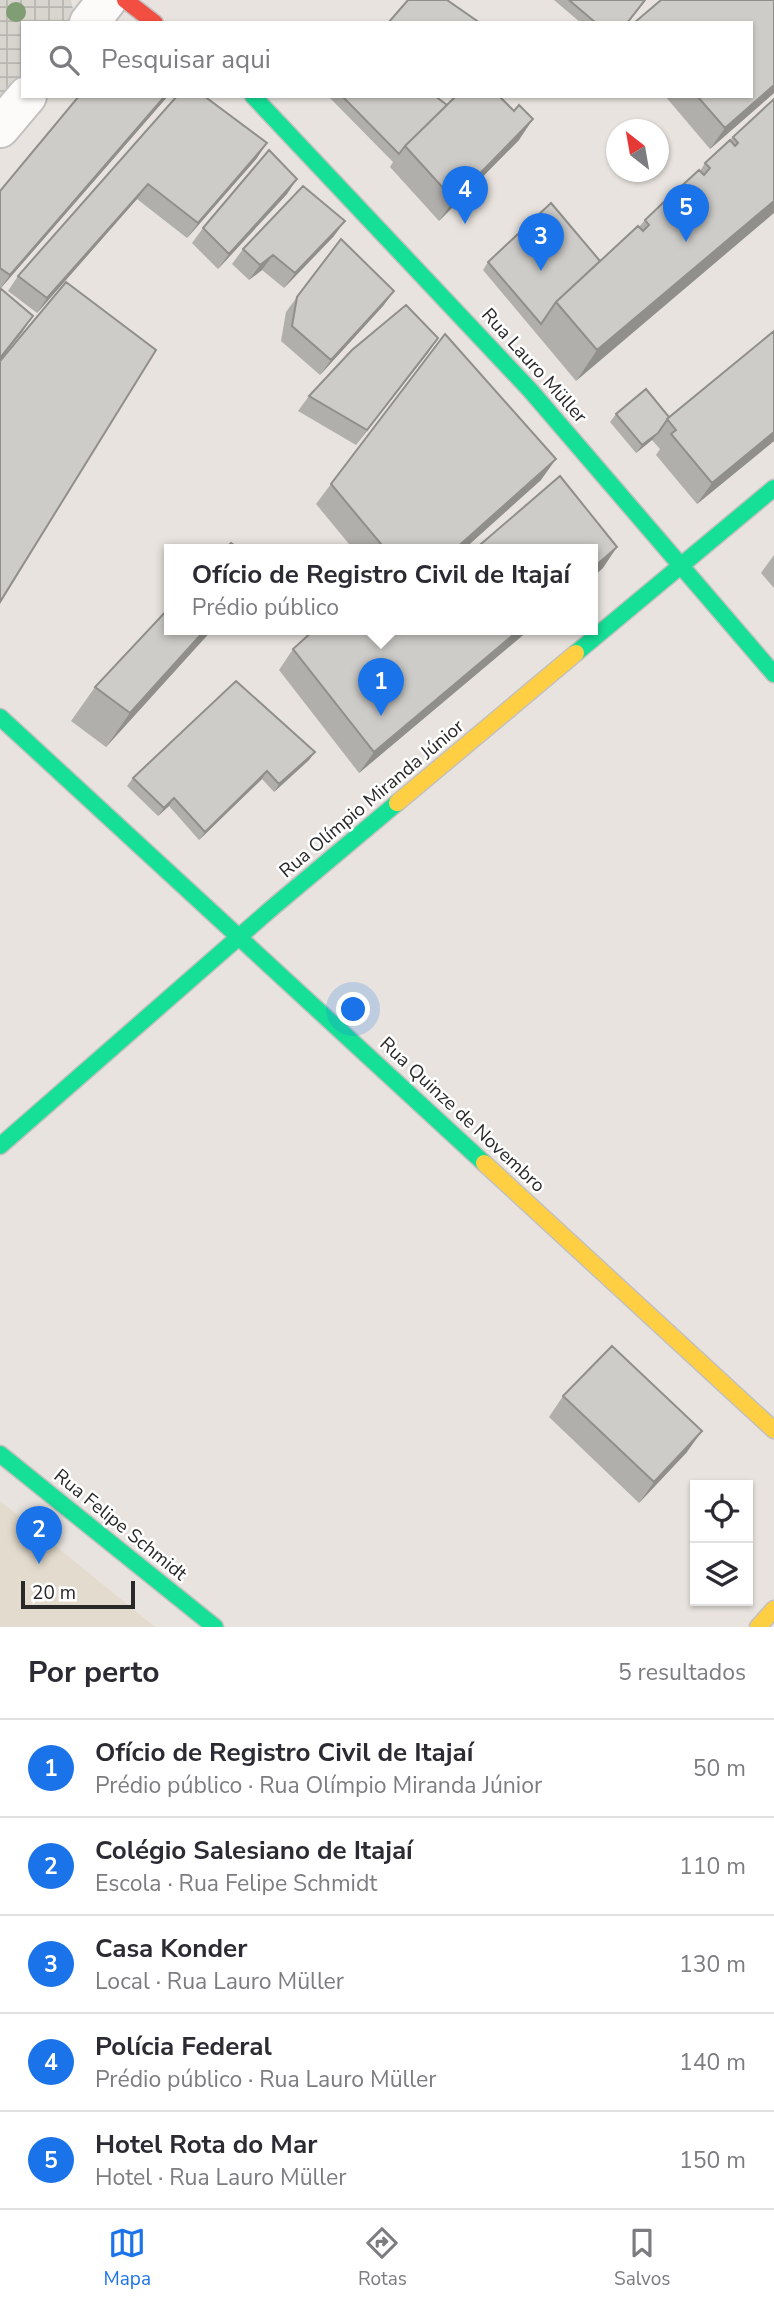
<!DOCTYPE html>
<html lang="pt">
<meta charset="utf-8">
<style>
:root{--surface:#fff;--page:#f2f2f3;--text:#2b2b33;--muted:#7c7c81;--line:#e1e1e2;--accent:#1a73e8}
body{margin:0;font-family:"Nunito Sans",sans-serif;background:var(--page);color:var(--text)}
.controls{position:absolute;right:21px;bottom:21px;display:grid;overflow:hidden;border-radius:0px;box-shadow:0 2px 5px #0004}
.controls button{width:63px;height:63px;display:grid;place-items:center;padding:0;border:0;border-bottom:2px solid var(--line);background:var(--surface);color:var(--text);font:35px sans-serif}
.compass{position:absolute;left:606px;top:119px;width:63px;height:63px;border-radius:50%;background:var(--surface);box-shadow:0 2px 5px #0004;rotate:329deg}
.scale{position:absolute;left:21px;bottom:18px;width:114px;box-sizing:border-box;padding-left:7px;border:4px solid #292929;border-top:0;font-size:19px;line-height:24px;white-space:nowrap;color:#292929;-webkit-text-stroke:5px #fff;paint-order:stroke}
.you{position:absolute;left:354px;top:1010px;width:24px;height:24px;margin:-18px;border:5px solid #fff;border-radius:50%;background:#1a73e8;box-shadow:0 0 0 10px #1a73e833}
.badge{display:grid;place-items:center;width:46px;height:46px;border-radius:50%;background:var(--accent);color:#fff;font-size:23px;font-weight:700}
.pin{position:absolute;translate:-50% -58px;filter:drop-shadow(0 2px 4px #0008)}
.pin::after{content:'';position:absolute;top:37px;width:24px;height:21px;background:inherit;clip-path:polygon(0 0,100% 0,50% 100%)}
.popup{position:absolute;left:164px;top:544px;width:434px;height:91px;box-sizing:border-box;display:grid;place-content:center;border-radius:0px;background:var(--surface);filter:drop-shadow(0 2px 5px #0005);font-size:23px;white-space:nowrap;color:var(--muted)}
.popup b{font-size:26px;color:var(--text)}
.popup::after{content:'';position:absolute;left:50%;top:100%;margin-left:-14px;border:14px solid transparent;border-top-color:var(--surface)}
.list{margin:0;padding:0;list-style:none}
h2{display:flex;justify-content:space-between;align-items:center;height:91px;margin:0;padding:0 28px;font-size:30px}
h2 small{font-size:23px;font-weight:400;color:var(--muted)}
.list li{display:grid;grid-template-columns:46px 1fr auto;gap:21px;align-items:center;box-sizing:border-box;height:98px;padding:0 28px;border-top:2px solid var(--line)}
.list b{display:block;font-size:26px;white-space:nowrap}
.list p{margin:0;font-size:23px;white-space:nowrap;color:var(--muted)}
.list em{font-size:23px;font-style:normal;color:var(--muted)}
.icon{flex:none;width:38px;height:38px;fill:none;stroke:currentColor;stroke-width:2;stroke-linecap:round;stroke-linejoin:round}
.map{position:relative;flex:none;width:774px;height:1627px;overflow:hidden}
.search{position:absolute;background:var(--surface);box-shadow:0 2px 5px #0004;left:21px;right:21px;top:21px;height:77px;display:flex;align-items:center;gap:18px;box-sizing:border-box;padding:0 24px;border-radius:0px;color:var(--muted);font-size:26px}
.sheet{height:581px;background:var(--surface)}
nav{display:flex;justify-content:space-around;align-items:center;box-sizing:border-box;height:98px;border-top:2px solid var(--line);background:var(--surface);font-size:19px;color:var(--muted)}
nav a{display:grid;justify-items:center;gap:4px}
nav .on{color:var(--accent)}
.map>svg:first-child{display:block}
.education{fill:#e3dbcd}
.plaza{fill:url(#plaza-grid)}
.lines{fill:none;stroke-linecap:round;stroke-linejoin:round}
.street-casing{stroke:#c2c0c0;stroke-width:42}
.fast-casing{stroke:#c2c0c0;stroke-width:19}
.slow-casing{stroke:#c2c0c0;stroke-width:19}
.jam-casing{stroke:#c2c0c0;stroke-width:19}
.street{stroke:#fcfbfa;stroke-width:38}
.fast{stroke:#16e098;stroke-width:16}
.slow{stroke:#ffcf43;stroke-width:16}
.jam{stroke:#f24e42;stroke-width:16}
.tree{fill:#809d73}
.wall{fill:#b1afac}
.shaded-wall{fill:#908f8c}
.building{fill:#ceccc8;stroke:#908f8c;stroke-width:2}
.labels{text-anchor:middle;stroke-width:5;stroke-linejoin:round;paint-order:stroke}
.street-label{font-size:19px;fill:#292929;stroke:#fff}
</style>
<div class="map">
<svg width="774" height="1627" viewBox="0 0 774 1627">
<defs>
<pattern id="plaza-grid" width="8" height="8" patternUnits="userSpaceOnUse" patternTransform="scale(1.75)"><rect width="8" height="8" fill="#d8d4ce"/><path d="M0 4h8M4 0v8" fill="none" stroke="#b9b6b1"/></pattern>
</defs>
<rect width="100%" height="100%" fill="#e8e3de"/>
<!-- education -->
<path class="education" d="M 0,1501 L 155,1627 L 0,1627 Z"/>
<!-- plaza -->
<path class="plaza" d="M 0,0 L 71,0 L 73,9 L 71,23 L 23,23 L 23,85 L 0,112 Z"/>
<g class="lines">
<defs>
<path id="street" d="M 89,23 L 107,0
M 0,128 L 27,96"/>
<path id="fast" d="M 253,96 L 530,390 L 774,674
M 576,653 L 774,488
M 0,717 L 484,1163
M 0,1146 L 272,908 L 397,803
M 0,1454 L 215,1627"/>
<path id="slow" d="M 397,803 L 576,653
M 484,1163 L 774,1430
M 758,1627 L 774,1609"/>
<path id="jam" d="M 125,0 L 155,23"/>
</defs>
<!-- street casing -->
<use href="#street" class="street-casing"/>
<!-- fast casing -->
<use href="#fast" class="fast-casing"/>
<!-- slow casing -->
<use href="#slow" class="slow-casing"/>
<!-- jam casing -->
<use href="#jam" class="jam-casing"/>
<!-- street -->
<use href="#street" class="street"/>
<!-- fast -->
<use href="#fast" class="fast"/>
<!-- slow -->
<use href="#slow" class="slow"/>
<!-- jam -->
<use href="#jam" class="jam"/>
</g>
<!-- trees -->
<circle class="tree" cx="16" cy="12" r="10"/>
<!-- wall -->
<path class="wall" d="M 554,0 L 646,0 L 628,23 L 581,23 Z
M 774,0 L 774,93 L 710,149 L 665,96 L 751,96 Z
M 168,96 L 1,288 L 23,331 L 0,360 L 0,191 Z
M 177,96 L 257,158 L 187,238 L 137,199 L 37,313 L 8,291 L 18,276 Z
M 328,96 L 435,96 L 447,105 L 519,140 L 439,221 L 390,167 L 393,162 Z
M 774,99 L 576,381 L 483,270 L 488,262 L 600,261 L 639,227 L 645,220 L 670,199 L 675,192 L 700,171 L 705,163 Z
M 287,194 L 218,269 L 192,243 L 203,228 Z
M 334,236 L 284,288 L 262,270 L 249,280 L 232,264 L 243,249 Z
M 394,291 L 383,306 L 320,375 L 281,341 L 286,312 L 297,297 Z
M 774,331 L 774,441 L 697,504 L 656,455 L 660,449 L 652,440 L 636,453 L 610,422 L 616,414 L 669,417 Z
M 438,338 L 356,445 L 298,411 L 309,396 Z
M 541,480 L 463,550 L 354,550 L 316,504 L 331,484 Z
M 774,555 L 774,588 L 761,573 Z
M 212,630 L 106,747 L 71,721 L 95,687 Z
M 529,630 L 359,773 L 279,670 L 293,649 Z
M 315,752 L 309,760 L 274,792 L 262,779 L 199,840 L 169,806 L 158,816 L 127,786 L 133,778 Z
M 563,1396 L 687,1452 L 639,1503 L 549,1417 Z"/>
<!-- shaded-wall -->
<path class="shaded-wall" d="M 774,85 L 774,93 L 710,149 L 725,128 Z
M 165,96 L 168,96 L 0,289 L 10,275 Z
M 533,119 L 519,140 L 439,221 L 454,200 Z
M 267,143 L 257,158 L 187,238 L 198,223 Z
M 297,179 L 287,194 L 218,269 L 229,254 Z
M 148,184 L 137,199 L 37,313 L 47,298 Z
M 774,201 L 774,213 L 576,381 L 597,350 Z
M 345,221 L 334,236 L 284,288 L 295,273 Z
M 273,255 L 262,270 L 249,280 L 260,265 Z
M 394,291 L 383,306 L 320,375 L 331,360 Z
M 33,316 L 23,331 L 0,360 L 0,358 Z
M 438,338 L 428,353 L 356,445 L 367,430 Z
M 774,432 L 774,441 L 697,504 L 712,483 Z
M 658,433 L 652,440 L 636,453 L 642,445 Z
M 556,459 L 541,480 L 463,550 L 454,550 Z
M 617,547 L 603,568 L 593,577 L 593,568 Z
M 205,630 L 212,630 L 106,747 L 130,713 Z
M 519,630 L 529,630 L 359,773 L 374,752 Z
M 315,752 L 309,760 L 274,792 L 279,784 Z
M 267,771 L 262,779 L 199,840 L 205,832 Z
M 174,798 L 169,806 L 158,816 L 164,808 Z
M 702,1431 L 687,1452 L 639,1503 L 654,1482 Z"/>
<!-- building -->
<path class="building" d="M 408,0 L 447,0 L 480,23 L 388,23 Z
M 569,0 L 645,0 L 627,23 L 596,23 Z
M 661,0 L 774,0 L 774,85 L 725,128 L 697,96 L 751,96 L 751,23 L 634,23 Z
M 79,96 L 165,96 L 10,275 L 0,268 L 0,191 Z
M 177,96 L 204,96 L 267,143 L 198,223 L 148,184 L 47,298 L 18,276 Z
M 342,96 L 435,96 L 447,105 L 405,146 L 399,154 Z
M 456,96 L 499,96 L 514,111 L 519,105 L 533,119 L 454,200 L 405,146 Z
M 774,99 L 774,201 L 597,350 L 556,302 L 638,226 L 643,231 L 649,225 L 645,220 L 668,198 L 674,203 L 679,197 L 675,192 L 699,170 L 704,175 L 710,168 L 705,163 L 730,140 L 735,146 L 738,143 L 733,137 Z
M 269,150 L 297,179 L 229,254 L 203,228 Z
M 303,186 L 345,221 L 295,273 L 273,255 L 260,265 L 243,249 Z
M 551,203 L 600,261 L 556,302 L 541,324 L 488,262 Z
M 341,239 L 394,291 L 331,360 L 292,326 L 297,297 Z
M 66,282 L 156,350 L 0,602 L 0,361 Z
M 0,288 L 33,316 L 0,358 Z
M 406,305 L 438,338 L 367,430 L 309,396 L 352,350 Z
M 774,331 L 774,432 L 712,483 L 671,434 L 676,430 L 667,419 Z
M 445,334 L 556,459 L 454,550 L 386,550 L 331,484 Z
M 646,389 L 669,417 L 658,433 L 642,445 L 616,414 Z
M 560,476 L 617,547 L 593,568 L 593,550 L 474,550 Z
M 231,543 L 241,550 L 224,550 Z
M 169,608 L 169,630 L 205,630 L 130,713 L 95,687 Z
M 314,630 L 519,630 L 374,752 L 293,649 Z
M 236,681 L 315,752 L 279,784 L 267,771 L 205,832 L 174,798 L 164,808 L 133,778 Z
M 612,1346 L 702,1431 L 654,1482 L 563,1396 Z"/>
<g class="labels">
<!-- street labels -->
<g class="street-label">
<text transform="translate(535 365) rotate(48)" y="7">Rua Lauro Müller</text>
<text transform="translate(371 798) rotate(-40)" y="7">Rua Olímpio Miranda Júnior</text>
<text transform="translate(463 1114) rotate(43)" y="7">Rua Quinze de Novembro</text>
<text transform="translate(121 1524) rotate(39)" y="7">Rua Felipe Schmidt</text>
</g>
</g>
</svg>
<div class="controls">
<button><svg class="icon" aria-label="locate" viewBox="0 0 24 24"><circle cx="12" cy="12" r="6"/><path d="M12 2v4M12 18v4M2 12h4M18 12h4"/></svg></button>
<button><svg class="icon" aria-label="layers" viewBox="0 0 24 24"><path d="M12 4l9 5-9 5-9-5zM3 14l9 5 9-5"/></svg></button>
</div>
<svg class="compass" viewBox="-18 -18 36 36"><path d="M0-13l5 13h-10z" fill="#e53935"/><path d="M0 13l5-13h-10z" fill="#7c7c81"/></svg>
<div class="scale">20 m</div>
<div class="you"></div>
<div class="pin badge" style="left:381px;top:716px">1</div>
<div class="popup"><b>Ofício de Registro Civil de Itajaí</b>Prédio público</div>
<div class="pin badge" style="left:39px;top:1564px">2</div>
<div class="pin badge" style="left:541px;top:271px">3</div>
<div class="pin badge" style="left:465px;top:224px">4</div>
<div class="pin badge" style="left:686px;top:242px">5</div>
<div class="search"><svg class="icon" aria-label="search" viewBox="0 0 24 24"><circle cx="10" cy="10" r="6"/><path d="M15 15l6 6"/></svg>Pesquisar aqui</div>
</div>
<section class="sheet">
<h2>Por perto<small>5 resultados</small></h2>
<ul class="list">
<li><span class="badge">1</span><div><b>Ofício de Registro Civil de Itajaí</b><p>Prédio público · Rua Olímpio Miranda Júnior</p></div><em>50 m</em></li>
<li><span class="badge">2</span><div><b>Colégio Salesiano de Itajaí</b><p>Escola · Rua Felipe Schmidt</p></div><em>110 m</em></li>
<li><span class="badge">3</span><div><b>Casa Konder</b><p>Local · Rua Lauro Müller</p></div><em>130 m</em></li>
<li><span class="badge">4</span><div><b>Polícia Federal</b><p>Prédio público · Rua Lauro Müller</p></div><em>140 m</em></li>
<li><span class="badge">5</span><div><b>Hotel Rota do Mar</b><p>Hotel · Rua Lauro Müller</p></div><em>150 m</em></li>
</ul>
</section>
<nav>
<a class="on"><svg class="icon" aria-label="map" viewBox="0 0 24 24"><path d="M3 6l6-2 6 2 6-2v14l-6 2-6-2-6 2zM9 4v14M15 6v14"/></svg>Mapa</a>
<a><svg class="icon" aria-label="directions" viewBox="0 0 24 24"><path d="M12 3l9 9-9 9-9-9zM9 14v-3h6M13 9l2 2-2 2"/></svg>Rotas</a>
<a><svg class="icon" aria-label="saved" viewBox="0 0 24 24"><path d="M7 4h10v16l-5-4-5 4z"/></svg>Salvos</a>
</nav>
